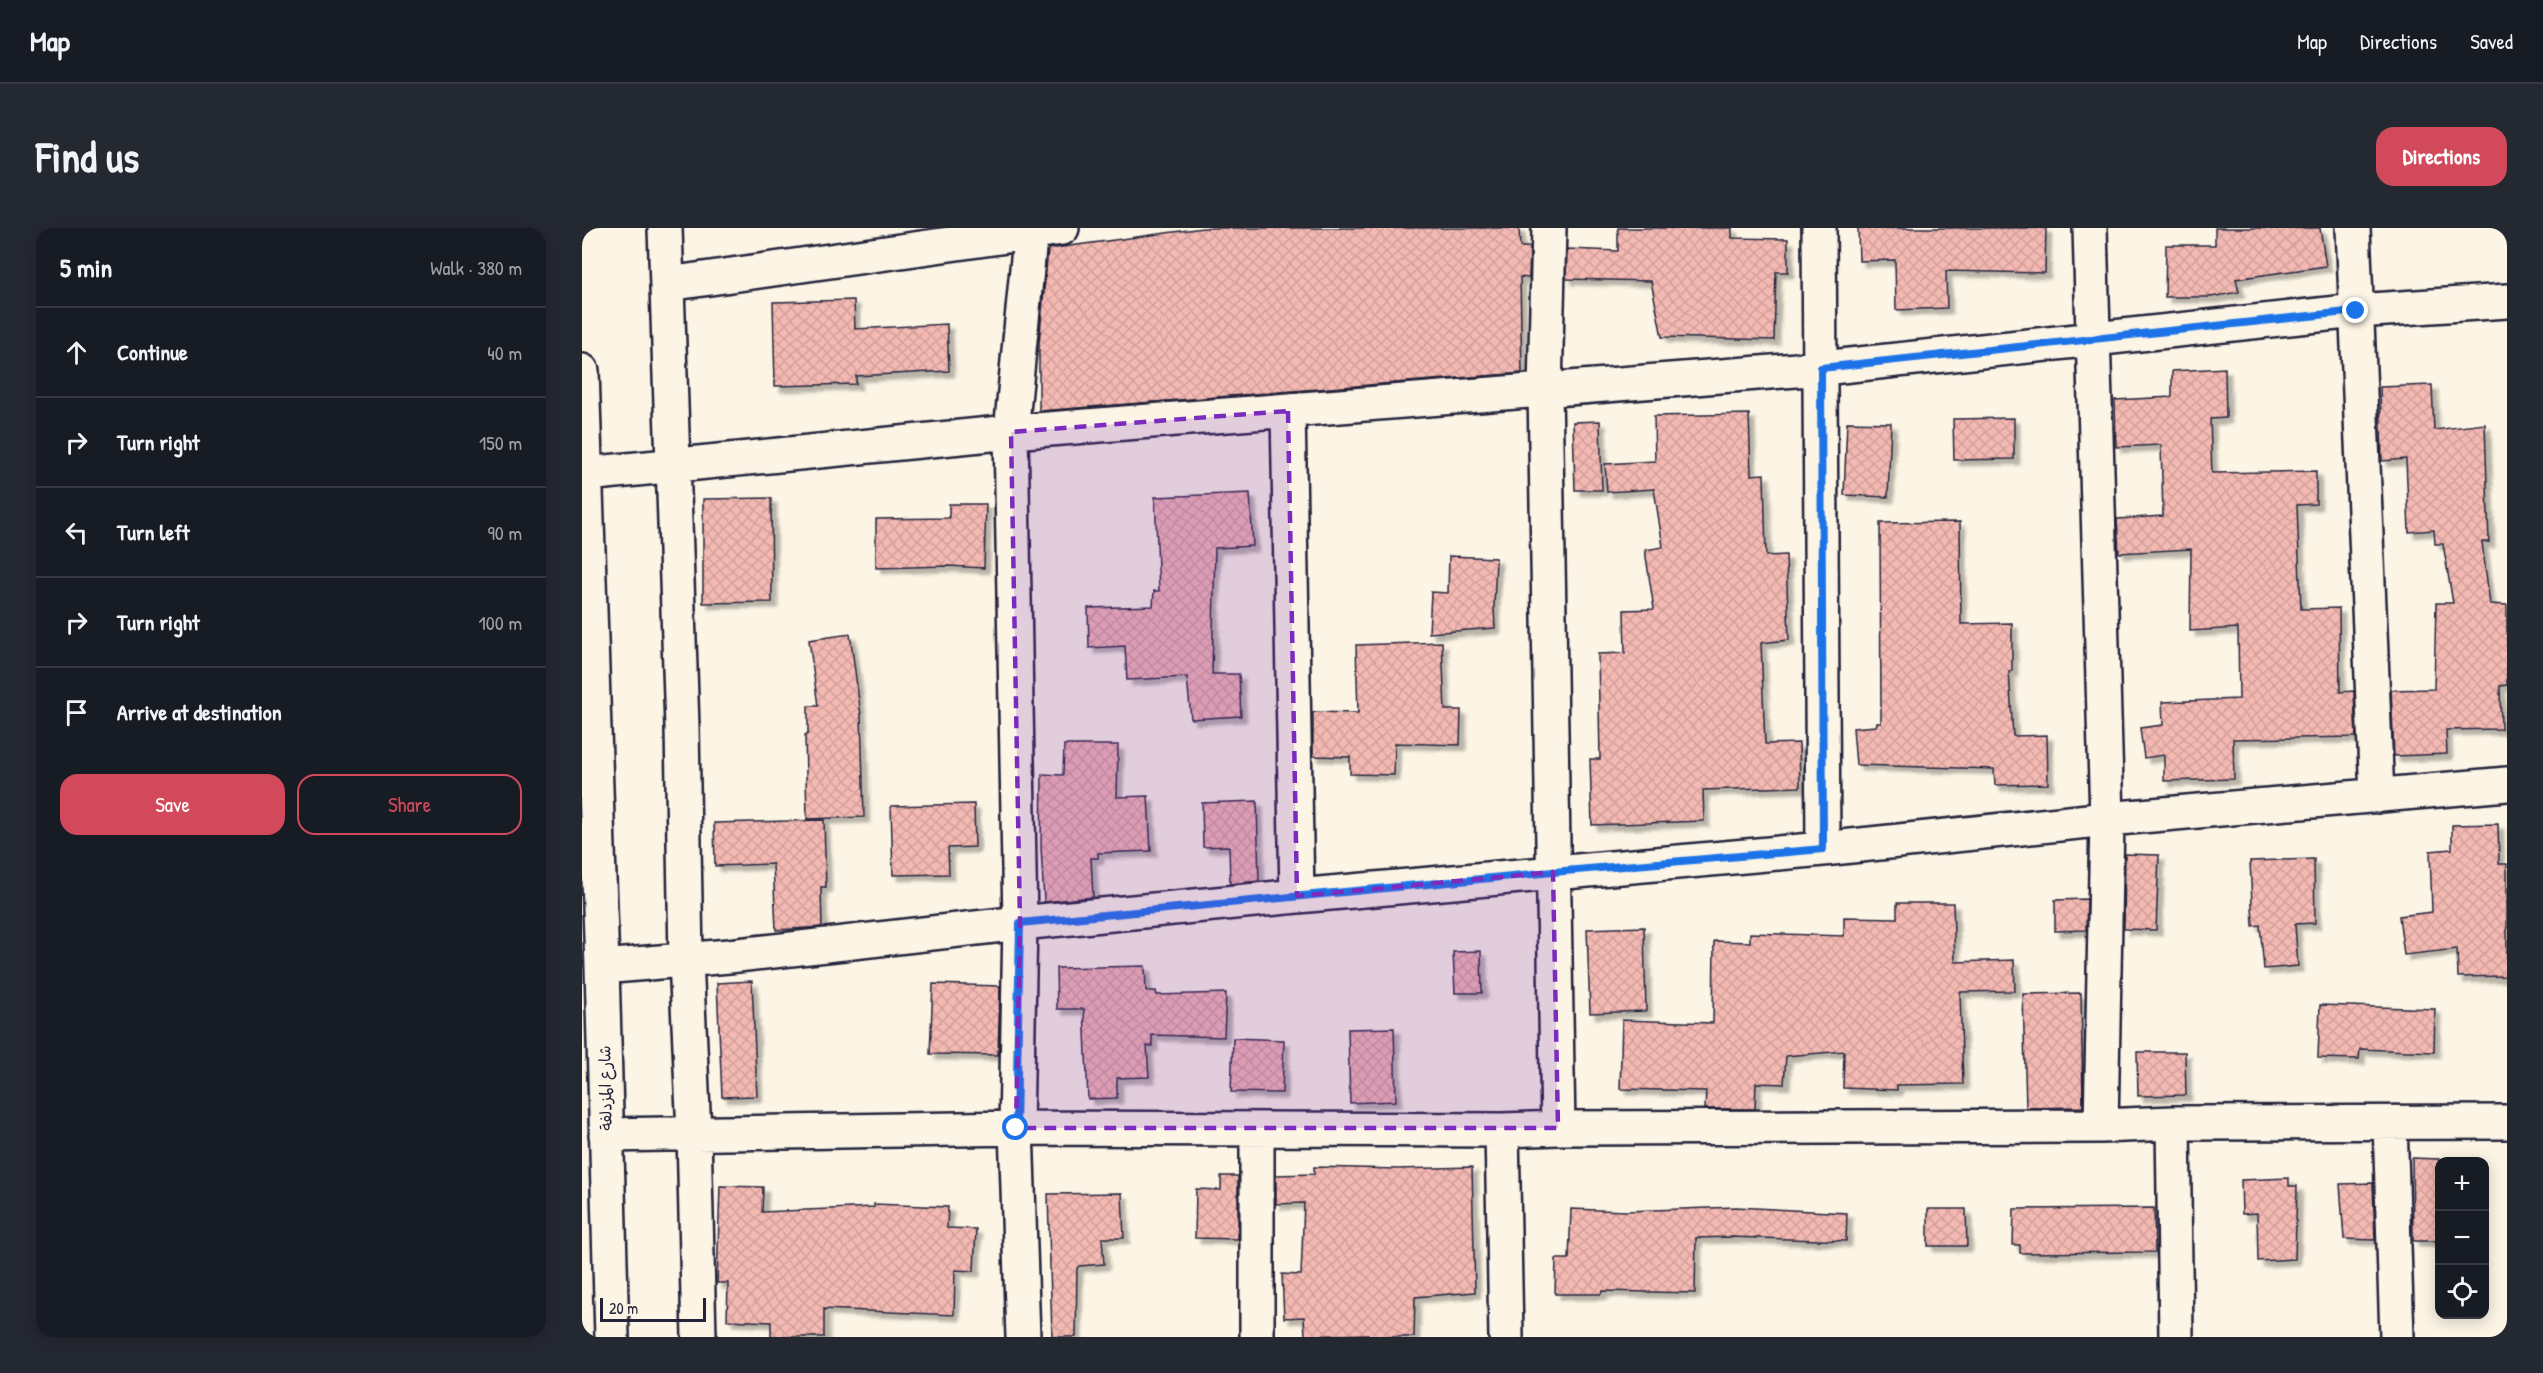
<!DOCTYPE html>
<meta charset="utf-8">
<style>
:root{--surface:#171b24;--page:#242831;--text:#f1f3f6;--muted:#9ea1a6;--line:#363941;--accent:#d1495b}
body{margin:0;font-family:"Patrick Hand","Playpen Sans Arabic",sans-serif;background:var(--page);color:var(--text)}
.controls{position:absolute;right:18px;bottom:18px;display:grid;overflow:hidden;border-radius:12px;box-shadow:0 3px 15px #0003}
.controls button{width:54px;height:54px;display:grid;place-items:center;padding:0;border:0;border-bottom:2px solid var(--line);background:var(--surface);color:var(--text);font:30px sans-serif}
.scale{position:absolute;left:18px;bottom:15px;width:106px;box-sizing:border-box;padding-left:6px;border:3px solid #22223b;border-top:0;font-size:16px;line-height:21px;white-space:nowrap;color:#22223b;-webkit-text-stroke:4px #fcf5e5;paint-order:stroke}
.stop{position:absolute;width:18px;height:18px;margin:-14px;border:4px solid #1a73e8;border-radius:50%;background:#fff}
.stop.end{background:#1a73e8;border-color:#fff;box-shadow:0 2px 6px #0008}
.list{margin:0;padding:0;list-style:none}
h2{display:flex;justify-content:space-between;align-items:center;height:78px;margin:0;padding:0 24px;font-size:26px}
h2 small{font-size:20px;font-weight:400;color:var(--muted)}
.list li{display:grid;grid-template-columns:39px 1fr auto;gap:18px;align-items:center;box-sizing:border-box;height:90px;padding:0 24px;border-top:2px solid var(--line)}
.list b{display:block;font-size:22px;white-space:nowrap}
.list em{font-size:20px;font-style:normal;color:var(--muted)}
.actions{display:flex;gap:12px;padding:18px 24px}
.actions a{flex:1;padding:14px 0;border:2px solid var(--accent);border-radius:18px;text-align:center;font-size:21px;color:var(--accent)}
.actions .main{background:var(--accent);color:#fff}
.icon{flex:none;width:33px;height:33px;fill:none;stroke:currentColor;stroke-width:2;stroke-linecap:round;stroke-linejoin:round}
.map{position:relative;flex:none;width:1925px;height:1109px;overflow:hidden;border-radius:18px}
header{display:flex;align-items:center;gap:36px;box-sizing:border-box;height:84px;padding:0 30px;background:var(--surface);border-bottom:2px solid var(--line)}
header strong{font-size:28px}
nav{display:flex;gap:33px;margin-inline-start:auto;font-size:21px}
.intro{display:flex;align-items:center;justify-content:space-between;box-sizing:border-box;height:144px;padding:0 36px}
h1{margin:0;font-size:42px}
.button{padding:15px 27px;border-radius:18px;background:var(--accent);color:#fff;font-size:21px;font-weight:700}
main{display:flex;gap:36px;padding:0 36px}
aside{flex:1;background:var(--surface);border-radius:18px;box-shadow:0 3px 15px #0003}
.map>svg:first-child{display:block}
.building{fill:url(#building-cross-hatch);stroke:#22223b;stroke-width:1.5;filter:url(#shadow)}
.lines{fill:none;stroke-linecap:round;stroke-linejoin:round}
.minor-casing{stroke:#22223b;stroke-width:38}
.minor{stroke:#fcf5e5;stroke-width:33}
.route{stroke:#1a73e8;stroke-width:8}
.marked{fill:#7b2cbf;fill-opacity:0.2;stroke:#7b2cbf;stroke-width:4.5;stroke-dasharray:12 8;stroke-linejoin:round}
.labels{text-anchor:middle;stroke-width:6;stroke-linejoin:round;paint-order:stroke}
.street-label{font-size:16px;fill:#22223b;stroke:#fcf5e5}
</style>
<header>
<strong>Map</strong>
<nav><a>Map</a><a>Directions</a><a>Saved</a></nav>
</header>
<div class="intro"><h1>Find us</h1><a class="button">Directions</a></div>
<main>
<aside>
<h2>5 min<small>Walk · 380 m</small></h2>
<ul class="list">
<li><svg class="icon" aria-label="ahead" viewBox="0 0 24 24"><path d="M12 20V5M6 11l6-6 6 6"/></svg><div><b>Continue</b></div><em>40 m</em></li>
<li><svg class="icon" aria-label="right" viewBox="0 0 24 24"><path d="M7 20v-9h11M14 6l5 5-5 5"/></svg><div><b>Turn right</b></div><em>150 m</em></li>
<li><svg class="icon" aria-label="left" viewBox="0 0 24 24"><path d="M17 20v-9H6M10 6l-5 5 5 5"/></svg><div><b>Turn left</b></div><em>90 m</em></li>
<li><svg class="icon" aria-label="right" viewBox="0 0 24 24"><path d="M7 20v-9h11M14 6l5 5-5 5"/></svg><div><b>Turn right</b></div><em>100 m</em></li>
<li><svg class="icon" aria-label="arrive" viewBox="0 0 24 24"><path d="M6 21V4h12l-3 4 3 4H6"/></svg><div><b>Arrive at destination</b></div></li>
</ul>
<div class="actions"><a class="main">Save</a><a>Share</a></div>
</aside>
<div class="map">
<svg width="1925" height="1109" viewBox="0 0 1925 1109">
<defs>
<pattern id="building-cross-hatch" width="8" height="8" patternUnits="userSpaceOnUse" patternTransform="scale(1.5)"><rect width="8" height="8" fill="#f4b9b2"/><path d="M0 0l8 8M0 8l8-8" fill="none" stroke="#d19f9a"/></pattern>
<filter id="shadow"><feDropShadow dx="5.5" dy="5.5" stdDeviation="1.5" flood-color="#0004"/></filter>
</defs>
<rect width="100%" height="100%" fill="#fcf5e5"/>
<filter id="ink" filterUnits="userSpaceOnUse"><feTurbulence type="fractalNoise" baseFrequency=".0167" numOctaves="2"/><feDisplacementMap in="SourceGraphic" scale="12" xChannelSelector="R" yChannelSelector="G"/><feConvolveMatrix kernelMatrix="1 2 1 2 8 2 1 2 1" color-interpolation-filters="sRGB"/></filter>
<g filter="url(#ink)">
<!-- building -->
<path class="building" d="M 621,0 L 937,0 L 938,19 L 948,19 L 947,50 L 938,49 L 940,145 L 457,183 L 457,115 L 466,21 Z
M 1036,0 L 1150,0 L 1150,10 L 1206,11 L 1206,44 L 1194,44 L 1192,112 L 1080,109 L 1069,53 L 984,51 L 985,21 L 1036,23 Z
M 1276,0 L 1464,0 L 1463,45 L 1364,43 L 1365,80 L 1314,82 L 1313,32 L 1277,33 Z
M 1633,0 L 1738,0 L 1744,38 L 1654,51 L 1657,64 L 1629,69 L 1583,69 L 1584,17 L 1633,17 Z
M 272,72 L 273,101 L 365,96 L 367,143 L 274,148 L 274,156 L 193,158 L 191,74 Z
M 1643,140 L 1644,190 L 1628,191 L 1630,245 L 1734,243 L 1734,276 L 1715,277 L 1719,381 L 1757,380 L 1758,464 L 1772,463 L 1774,509 L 1651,511 L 1652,551 L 1582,553 L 1582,527 L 1562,530 L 1558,500 L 1581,497 L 1580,474 L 1657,471 L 1656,400 L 1608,403 L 1609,321 L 1537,325 L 1535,291 L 1581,288 L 1579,217 L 1534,219 L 1533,172 L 1590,169 L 1590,143 Z
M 1850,157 L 1852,202 L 1903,196 L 1907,314 L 1900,314 L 1908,376 L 1925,377 L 1925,457 L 1918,458 L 1919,501 L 1864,502 L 1865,526 L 1812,528 L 1809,462 L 1852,461 L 1854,375 L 1871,375 L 1861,316 L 1853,316 L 1852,302 L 1827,304 L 1824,231 L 1800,233 L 1798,159 Z
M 1167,186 L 1169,247 L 1182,246 L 1184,328 L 1204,327 L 1207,412 L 1179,415 L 1183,516 L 1217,515 L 1218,559 L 1121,562 L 1122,593 L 1010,597 L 1008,531 L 1018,531 L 1016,426 L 1043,425 L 1042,382 L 1072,381 L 1063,322 L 1081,319 L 1072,261 L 1025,264 L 1023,236 L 1073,233 L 1072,188 Z
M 1432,190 L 1432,231 L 1372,232 L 1371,191 Z
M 1018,193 L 1020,262 L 993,262 L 991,194 Z
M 1265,194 L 1309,195 L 1306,269 L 1262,267 Z
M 668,265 L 671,318 L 633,320 L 630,446 L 657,446 L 659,488 L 609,491 L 605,449 L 545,452 L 543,418 L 507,420 L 506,380 L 571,378 L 572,363 L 577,363 L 573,269 Z
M 189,270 L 190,374 L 121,375 L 121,271 Z
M 367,276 L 404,276 L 402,340 L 366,338 L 294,340 L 294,291 L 367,290 Z
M 1378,294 L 1379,396 L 1430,395 L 1430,443 L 1427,443 L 1431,508 L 1465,507 L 1466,556 L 1413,557 L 1412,541 L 1274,537 L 1271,500 L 1294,498 L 1295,495 L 1299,495 L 1298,295 Z
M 867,328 L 914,330 L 912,379 L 913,400 L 847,405 L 849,364 L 866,365 Z
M 268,406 L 279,487 L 282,589 L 225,591 L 223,507 L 226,506 L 226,478 L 236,478 L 227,412 Z
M 860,414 L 863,482 L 879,482 L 878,517 L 813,515 L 812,547 L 768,546 L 768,529 L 731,528 L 731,484 L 776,485 L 774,417 Z
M 482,517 L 536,517 L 535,569 L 566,568 L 569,623 L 516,625 L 516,630 L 509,630 L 511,669 L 462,674 L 459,618 L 460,546 L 481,547 Z
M 675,573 L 677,653 L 648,656 L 647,618 L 621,619 L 620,575 Z
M 392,576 L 393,619 L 366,620 L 367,646 L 311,647 L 309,578 Z
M 242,592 L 244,659 L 239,659 L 240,699 L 194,702 L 191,636 L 133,638 L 132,595 Z
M 1916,596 L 1917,636 L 1925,636 L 1925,748 L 1876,749 L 1875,721 L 1822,727 L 1817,688 L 1850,684 L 1848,623 L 1870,621 L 1870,597 Z
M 1543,626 L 1577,627 L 1574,702 L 1542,701 Z
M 1732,631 L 1733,695 L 1713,696 L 1716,738 L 1682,741 L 1678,697 L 1671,698 L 1668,633 Z
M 1505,671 L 1504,702 L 1473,703 L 1473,672 Z
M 1315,675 L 1371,675 L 1373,734 L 1432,732 L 1433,763 L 1378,764 L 1381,856 L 1315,857 L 1315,862 L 1261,860 L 1262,823 L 1204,828 L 1202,856 L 1174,855 L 1173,881 L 1123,881 L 1124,863 L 1038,861 L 1040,792 L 1131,795 L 1132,713 L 1168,714 L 1168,705 L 1262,708 L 1262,689 L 1315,690 Z
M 1062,699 L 1064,783 L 1008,785 L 1005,701 Z
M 899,723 L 900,765 L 873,765 L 871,724 Z
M 563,738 L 564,763 L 574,763 L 575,767 L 644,765 L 642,809 L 570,807 L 570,818 L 565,818 L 567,849 L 535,850 L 535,870 L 506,871 L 502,781 L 475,781 L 474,740 Z
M 170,753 L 175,868 L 140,869 L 135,755 Z
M 351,756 L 418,758 L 416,827 L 348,826 Z
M 1499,765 L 1501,879 L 1444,880 L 1441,766 Z
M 1738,777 L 1853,781 L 1852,824 L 1778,821 L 1777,831 L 1736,830 Z
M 812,800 L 814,873 L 768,875 L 766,801 Z
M 651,810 L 702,812 L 700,865 L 649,864 Z
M 1555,824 L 1603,824 L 1604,867 L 1556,868 Z
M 1830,930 L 1857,931 L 1857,1013 L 1831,1013 Z
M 732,939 L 816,941 L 890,939 L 893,1064 L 833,1069 L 832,1109 L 786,1109 L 786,1106 L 723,1108 L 722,1089 L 702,1090 L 700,1046 L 719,1047 L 722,975 L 694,976 L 694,947 L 732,946 Z
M 639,948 L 656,948 L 656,1011 L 613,1010 L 614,961 L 639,962 Z
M 1707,950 L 1707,958 L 1715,958 L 1713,1031 L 1676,1033 L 1675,985 L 1660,986 L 1659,952 Z
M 1791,955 L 1793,1012 L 1762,1011 L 1758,956 Z
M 138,958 L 181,959 L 180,984 L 292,979 L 292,976 L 366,979 L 365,1000 L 394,1001 L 392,1043 L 373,1042 L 372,1087 L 242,1081 L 242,1109 L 189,1109 L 189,1094 L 145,1092 L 146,1055 L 135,1055 Z
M 540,965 L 542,1010 L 520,1010 L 522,1036 L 497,1038 L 495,1040 L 494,1109 L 470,1109 L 466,966 Z
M 1154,979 L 1265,985 L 1264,1013 L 1149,1009 L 1114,1010 L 1113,1065 L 1020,1063 L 1019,1066 L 973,1066 L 974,1031 L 987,1031 L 989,981 L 1044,983 Z
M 1572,980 L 1573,1024 L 1438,1025 L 1438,1017 L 1431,1017 L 1432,981 Z
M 1346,981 L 1384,981 L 1385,1018 L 1346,1018 Z"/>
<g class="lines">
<defs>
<path id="minor" d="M 83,0 L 100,499 L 104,732 L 112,905 L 117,1109
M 967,0 L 963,162 L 976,900
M 1237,0 L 1241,621
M 1508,0 L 1525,591 L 1519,898
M 1771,0 L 1795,568
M 86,56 L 480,0
M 0,143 L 20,739 L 30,1109
M 706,183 L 715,668
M 4,246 L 429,204 L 1240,140 L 1774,83 L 1925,73
M 20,739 L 147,728 L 438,695 L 715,668 L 1241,621 L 1525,591 L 1925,556
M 1591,895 L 1594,1109
M 1808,895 L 1815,1109
M 675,901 L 675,1109
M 920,902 L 924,1109
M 24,907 L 434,900 L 920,902 L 976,900 L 1519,898 L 1591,895 L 1925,894
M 441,1109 L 434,900 L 438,695 L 429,204 L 449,0"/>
</defs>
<!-- minor casing -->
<use href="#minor" class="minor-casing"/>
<!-- minor -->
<use href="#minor" class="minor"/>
</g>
</g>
<g class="lines" filter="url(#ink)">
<!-- route -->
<path class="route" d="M 434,900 L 438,695 L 971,644 L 1241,621 L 1239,140 L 1774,83"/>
</g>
<!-- marked area -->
<path class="marked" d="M 706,183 L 715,668 L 971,644 L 976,900 L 434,900 L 438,695 L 429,204 Z"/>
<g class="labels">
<!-- street labels -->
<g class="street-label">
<text transform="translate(23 860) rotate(-91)" y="6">شارع المزدلفة</text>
</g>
</g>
</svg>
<div class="controls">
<button>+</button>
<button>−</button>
<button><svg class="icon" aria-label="locate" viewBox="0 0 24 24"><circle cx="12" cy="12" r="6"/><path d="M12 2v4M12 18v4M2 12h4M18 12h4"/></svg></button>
</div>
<div class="scale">20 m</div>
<div class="stop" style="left:434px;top:900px"></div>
<div class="stop end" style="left:1774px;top:83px"></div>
</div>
</main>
